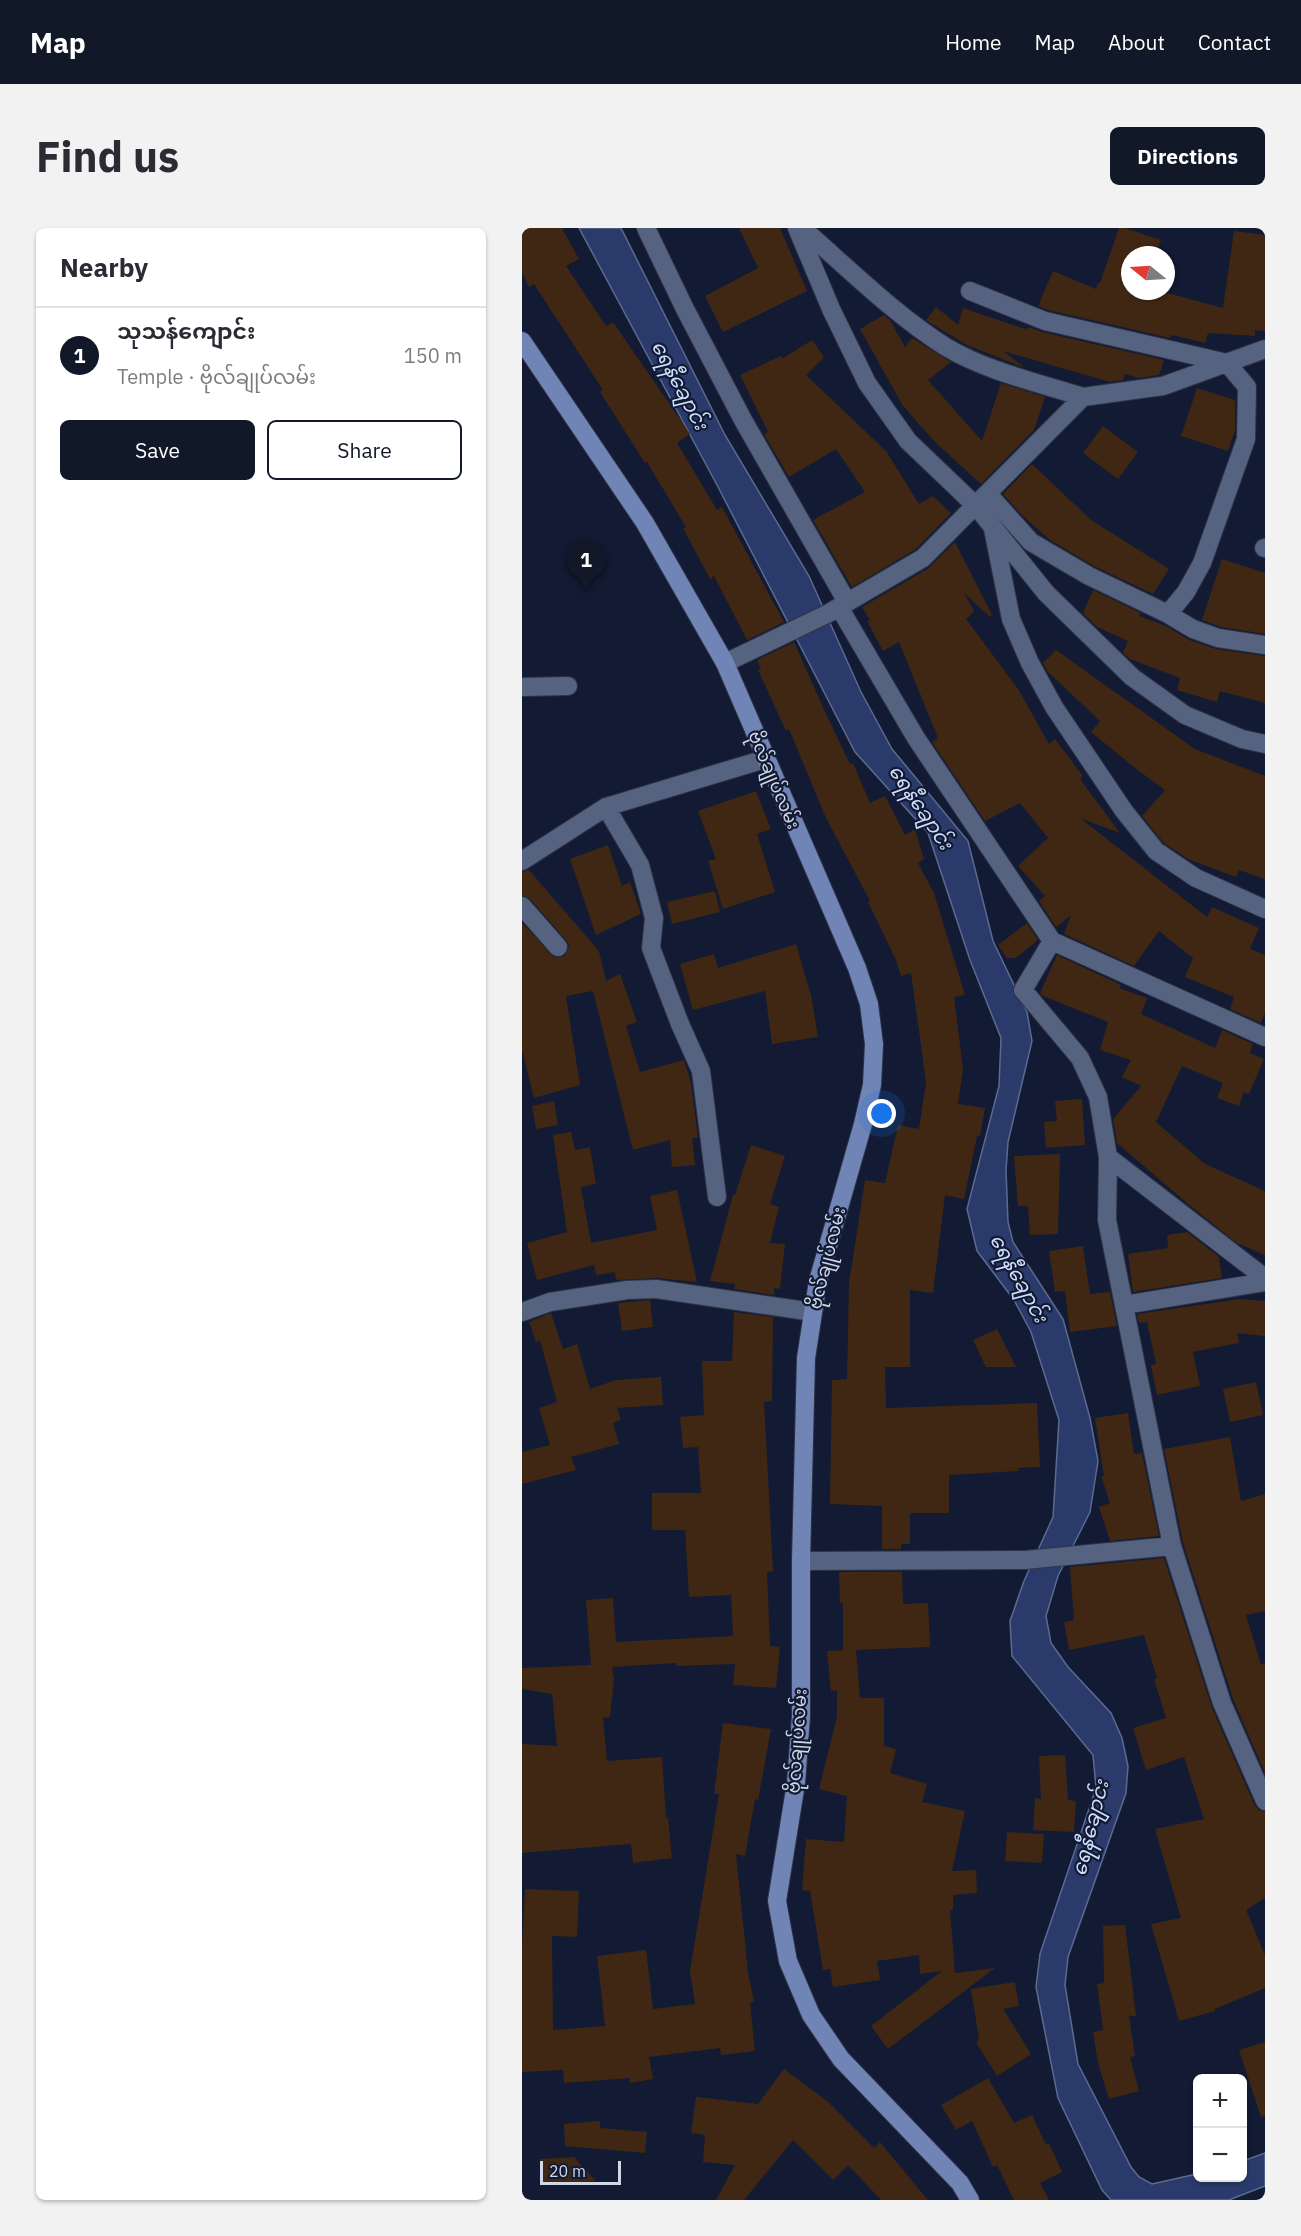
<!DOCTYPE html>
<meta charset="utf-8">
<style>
:root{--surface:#fff;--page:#f2f2f3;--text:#2b2b33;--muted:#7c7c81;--line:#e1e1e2;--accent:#111827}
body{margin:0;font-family:"IBM Plex Sans","Noto Sans Myanmar",sans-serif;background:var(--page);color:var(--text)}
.controls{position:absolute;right:18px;bottom:18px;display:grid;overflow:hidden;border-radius:9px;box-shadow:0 2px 4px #0004}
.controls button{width:54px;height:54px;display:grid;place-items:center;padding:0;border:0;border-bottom:2px solid var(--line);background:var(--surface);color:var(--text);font:30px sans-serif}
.compass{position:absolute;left:599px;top:18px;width:54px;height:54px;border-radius:50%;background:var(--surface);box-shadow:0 2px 4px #0004;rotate:288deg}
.scale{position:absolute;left:18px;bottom:15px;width:81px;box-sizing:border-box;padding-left:6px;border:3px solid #d0d8e8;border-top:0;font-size:16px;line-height:21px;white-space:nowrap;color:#d0d8e8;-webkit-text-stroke:4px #121b33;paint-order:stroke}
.you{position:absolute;left:360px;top:886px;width:21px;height:21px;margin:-15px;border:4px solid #fff;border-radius:50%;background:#1a73e8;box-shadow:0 0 0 9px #1a73e833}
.badge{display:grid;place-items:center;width:39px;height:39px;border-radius:50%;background:var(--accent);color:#fff;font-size:20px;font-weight:700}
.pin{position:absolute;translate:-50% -50px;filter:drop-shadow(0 2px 3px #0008)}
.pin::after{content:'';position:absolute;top:32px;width:21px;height:18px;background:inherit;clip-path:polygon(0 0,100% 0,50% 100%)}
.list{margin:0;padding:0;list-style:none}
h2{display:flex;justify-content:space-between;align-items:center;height:78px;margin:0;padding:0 24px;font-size:26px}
h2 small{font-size:20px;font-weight:400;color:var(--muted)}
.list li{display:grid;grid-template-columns:39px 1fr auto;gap:18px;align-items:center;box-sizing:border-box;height:96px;padding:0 24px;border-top:2px solid var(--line)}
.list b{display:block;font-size:22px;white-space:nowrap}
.list p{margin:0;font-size:20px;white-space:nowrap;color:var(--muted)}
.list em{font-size:20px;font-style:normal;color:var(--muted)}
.actions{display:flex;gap:12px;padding:18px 24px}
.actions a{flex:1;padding:14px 0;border:2px solid var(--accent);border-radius:9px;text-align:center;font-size:21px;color:var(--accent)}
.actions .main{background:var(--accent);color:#fff}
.map{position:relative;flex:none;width:743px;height:1972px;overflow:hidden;border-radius:9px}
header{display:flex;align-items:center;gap:36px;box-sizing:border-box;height:84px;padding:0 30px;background:var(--accent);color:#fff}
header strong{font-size:28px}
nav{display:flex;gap:33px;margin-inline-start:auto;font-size:21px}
.intro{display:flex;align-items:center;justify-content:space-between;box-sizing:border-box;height:144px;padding:0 36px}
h1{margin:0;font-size:42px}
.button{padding:15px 27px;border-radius:9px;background:var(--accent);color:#fff;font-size:21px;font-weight:700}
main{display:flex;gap:36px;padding:0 36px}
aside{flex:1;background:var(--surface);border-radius:9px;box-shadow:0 2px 4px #0004}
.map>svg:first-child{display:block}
.water{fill:#2a3b6b;stroke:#5c6a90;stroke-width:1.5}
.building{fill:#3f2713}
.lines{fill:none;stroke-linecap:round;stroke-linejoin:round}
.minor-casing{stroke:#2f3347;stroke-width:20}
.major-casing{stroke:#2f3347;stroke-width:20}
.minor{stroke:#566380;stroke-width:18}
.major{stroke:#7085b5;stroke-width:18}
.labels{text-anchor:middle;stroke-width:4.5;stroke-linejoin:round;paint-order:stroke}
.street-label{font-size:18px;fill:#d0d8e8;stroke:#121b33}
.water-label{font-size:20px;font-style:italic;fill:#d0ddfd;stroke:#121b33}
</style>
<header>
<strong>Map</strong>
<nav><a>Home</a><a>Map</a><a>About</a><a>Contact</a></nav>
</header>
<div class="intro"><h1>Find us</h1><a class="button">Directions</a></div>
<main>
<aside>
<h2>Nearby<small></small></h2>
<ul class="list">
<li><span class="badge">1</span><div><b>သုသန်ကျောင်း</b><p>Temple · ဗိုလ်‌ချုပ်‌လမ်း</p></div><em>150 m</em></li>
</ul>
<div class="actions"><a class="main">Save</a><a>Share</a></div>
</aside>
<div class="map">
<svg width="743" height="1972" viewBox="0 0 743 1972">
<rect width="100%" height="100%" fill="#121b33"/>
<!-- water -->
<path class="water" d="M 57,0 L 99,0 L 203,207 L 287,348 L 339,464 L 370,521 L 446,613 L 471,713 L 505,784 L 510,813 L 486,914 L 484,942 L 486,994 L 491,1014 L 541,1091 L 568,1190 L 576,1233 L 568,1284 L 536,1348 L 524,1388 L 529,1415 L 546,1439 L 589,1485 L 600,1510 L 606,1538 L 604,1565 L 546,1729 L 543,1757 L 556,1836 L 609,1939 L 617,1949 L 630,1956 L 675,1946 L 676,1950 L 720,1950 L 721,1933 L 743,1925 L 743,1958 L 707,1972 L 589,1972 L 580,1962 L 536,1870 L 514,1759 L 518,1726 L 574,1560 L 571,1527 L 490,1428 L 488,1393 L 502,1353 L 531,1289 L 537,1192 L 509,1104 L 492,1072 L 455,1023 L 445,981 L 477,858 L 479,810 L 448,732 L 406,605 L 333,524 L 195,257 Z"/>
<!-- building -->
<path class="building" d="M 0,0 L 40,0 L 57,31 L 44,38 L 84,98 L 91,94 L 168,206 L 155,215 L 195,282 L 200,279 L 262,394 L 225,412 L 192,348 L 188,351 L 161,300 L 164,299 L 125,234 L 123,235 L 78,164 L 81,162 L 12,56 L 7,59 L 0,45 Z
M 217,0 L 258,0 L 285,63 L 201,104 L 183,68 L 236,40 Z
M 597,0 L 603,0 L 639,12 L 634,27 L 608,27 L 608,63 L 638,63 L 701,80 L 712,3 L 743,7 L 743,103 L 733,102 L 733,108 L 686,105 L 683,115 L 650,107 L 648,110 L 526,82 L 516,78 L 531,43 L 574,61 L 576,55 L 578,55 Z
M 414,79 L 436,97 L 441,80 L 503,101 L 507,99 L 520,104 L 642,132 L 637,147 L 617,150 L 603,146 L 601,152 L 588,154 L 481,123 L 503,140 L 445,117 L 412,97 L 404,92 Z
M 362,87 L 368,92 L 383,119 L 390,110 L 429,134 L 406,152 L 460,213 L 479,155 L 523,169 L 512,202 L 459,256 L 414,215 L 381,178 L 338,101 Z
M 290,112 L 302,129 L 284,147 L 364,223 L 397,276 L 411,268 L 429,285 L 394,321 L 330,359 L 291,292 L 343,264 L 314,221 L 267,249 L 242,206 L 246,204 L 218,147 L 259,128 L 260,131 Z
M 675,160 L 713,172 L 713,202 L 706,223 L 659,208 Z
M 581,198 L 616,224 L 596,251 L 561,225 Z
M 510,236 L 569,292 L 647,341 L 631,366 L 572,338 L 528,312 L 500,287 L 481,266 Z
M 433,314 L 470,387 L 468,389 L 442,365 L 452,383 L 444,391 L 496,461 L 527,516 L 533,511 L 561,548 L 558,551 L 598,605 L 558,590 L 685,689 L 690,679 L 737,700 L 728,721 L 743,727 L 743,784 L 739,795 L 708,781 L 712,769 L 663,749 L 671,730 L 637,703 L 612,738 L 542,706 L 549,687 L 534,699 L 517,673 L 523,668 L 496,638 L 526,610 L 498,575 L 463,593 L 410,514 L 416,510 L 377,414 L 361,423 L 345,393 L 348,392 L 340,379 L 407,340 Z
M 700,331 L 743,345 L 743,406 L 699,399 L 680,392 Z
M 571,362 L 619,385 L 617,388 L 644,398 L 667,412 L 694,421 L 743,428 L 743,475 L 698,463 L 695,474 L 655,462 L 658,450 L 608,431 L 601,425 L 606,413 L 575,399 L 561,385 Z
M 272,414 L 303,484 L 328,536 L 331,535 L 348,575 L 363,568 L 383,607 L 393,601 L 402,631 L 396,635 L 412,665 L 443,767 L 432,769 L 441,841 L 436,876 L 463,880 L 458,908 L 455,908 L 442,971 L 423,967 L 411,1065 L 388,1062 L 388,1139 L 363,1139 L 364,1180 L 515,1175 L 518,1239 L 496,1240 L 497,1243 L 427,1247 L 427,1285 L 388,1285 L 388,1316 L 379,1316 L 379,1321 L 360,1321 L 360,1278 L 308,1276 L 310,1152 L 325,1151 L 327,1055 L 343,952 L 363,955 L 376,897 L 397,901 L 404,854 L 389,745 L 379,748 L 374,732 L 346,674 L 348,673 L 304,590 L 267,501 L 264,503 L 236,442 L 239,441 L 235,432 Z
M 534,422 L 673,521 L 743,548 L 743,651 L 717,642 L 714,649 L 666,631 L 642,615 L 620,588 L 643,562 L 613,540 L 569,504 L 578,493 L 525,443 L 521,435 Z
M 234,563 L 249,601 L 235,606 L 253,664 L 201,681 L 186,633 L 194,631 L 176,583 Z
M 86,617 L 100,658 L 108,654 L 119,686 L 74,707 L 48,631 Z
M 7,642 L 77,723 L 84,753 L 98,746 L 115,794 L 104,798 L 118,844 L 162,832 L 169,855 L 176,910 L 170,910 L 173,937 L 150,939 L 148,912 L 111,922 L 71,763 L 44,768 L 58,857 L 12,870 L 0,822 L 0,695 L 32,729 L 43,728 L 47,717 L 44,712 L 8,671 L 0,667 L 0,644 Z
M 193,663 L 198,684 L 150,696 L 145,674 Z
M 505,695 L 516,712 L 494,730 L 485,730 L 476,717 Z
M 274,716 L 289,767 L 296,809 L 250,816 L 243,763 L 171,782 L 158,736 L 192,726 L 196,740 Z
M 535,727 L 599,757 L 597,760 L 625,770 L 619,786 L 693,820 L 700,802 L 731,816 L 728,825 L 742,831 L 727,866 L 722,864 L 717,878 L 695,870 L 701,855 L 660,838 L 634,894 L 683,936 L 743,963 L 743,1027 L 715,1015 L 665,975 L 595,915 L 591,891 L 619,858 L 600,849 L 609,832 L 578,822 L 586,794 L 521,768 L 518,765 Z
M 560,871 L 563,917 L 524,920 L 522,894 L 535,893 L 533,873 Z
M 32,873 L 36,897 L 14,901 L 10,878 Z
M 49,904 L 53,922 L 68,919 L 74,956 L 59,959 L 69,1015 L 135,1002 L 128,968 L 155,962 L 175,1054 L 134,1050 L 94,1052 L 93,1044 L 74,1047 L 72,1037 L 15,1052 L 5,1015 L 45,1004 L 31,907 Z
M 229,917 L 263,928 L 248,976 L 257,979 L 248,1015 L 263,1016 L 258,1061 L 252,1060 L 252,1067 L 212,1061 L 213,1056 L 188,1053 L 211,967 L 213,967 Z
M 538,926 L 536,1006 L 508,1007 L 506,978 L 496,978 L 492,928 Z
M 665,1004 L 697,1029 L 700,1050 L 611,1064 L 606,1026 L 646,1020 L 645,1007 Z
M 561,1018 L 568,1066 L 588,1064 L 595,1098 L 548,1104 L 543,1063 L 533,1064 L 527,1023 Z
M 718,1071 L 743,1073 L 743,1108 L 715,1105 L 717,1115 L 671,1124 L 678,1158 L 635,1167 L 629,1137 L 634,1136 L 625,1094 L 617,1095 L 615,1086 Z
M 128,1072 L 131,1099 L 100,1103 L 96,1075 Z
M 212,1084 L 251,1089 L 250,1173 L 242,1174 L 251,1343 L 245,1344 L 248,1418 L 258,1419 L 254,1460 L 211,1457 L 213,1436 L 154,1438 L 154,1435 L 90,1439 L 92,1451 L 88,1489 L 81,1490 L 85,1533 L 140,1529 L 144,1590 L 146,1590 L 150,1630 L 111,1635 L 109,1616 L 0,1625 L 0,1516 L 35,1518 L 30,1466 L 0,1461 L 0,1440 L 69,1437 L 64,1372 L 91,1370 L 94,1414 L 211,1408 L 209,1367 L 167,1369 L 163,1302 L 130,1302 L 130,1265 L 179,1265 L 176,1219 L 161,1220 L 158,1189 L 182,1187 L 180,1133 L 210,1133 Z
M 29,1085 L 41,1121 L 55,1116 L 68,1161 L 94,1152 L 139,1149 L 141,1177 L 95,1180 L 99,1192 L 91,1195 L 97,1216 L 49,1229 L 54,1242 L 0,1256 L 0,1224 L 28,1217 L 17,1180 L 35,1174 L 18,1112 L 14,1114 L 7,1094 Z
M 475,1101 L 494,1139 L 464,1139 L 451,1112 Z
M 734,1154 L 741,1187 L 708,1194 L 701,1161 Z
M 606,1185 L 612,1226 L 620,1225 L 637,1308 L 588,1313 L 577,1279 L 588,1275 L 579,1248 L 582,1248 L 573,1190 Z
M 708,1209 L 719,1273 L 743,1266 L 743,1383 L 724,1387 L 739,1437 L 743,1435 L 743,1545 L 711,1471 L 661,1315 L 642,1221 Z
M 642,1330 L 690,1480 L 733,1578 L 737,1582 L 743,1584 L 743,1670 L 724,1682 L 743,1727 L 743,1760 L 693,1781 L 693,1783 L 657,1793 L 629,1696 L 659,1690 L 633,1601 L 682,1591 L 662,1529 L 624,1542 L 611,1500 L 644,1490 L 632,1451 L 635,1450 L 622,1407 L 547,1422 L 542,1394 L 552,1392 L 548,1339 Z
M 317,1344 L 380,1344 L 381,1376 L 406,1375 L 408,1419 L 334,1422 L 338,1470 L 362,1470 L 362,1518 L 374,1521 L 368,1545 L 405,1556 L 400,1574 L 443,1583 L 430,1643 L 454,1642 L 455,1665 L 431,1667 L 431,1682 L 428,1682 L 433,1745 L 473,1740 L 366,1821 L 349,1798 L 420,1743 L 398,1746 L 397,1727 L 355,1733 L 358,1752 L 311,1759 L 308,1741 L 301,1742 L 288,1663 L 280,1662 L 284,1611 L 322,1614 L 325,1568 L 297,1561 L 315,1489 L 315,1462 L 309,1463 L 305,1423 L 321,1422 L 321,1375 L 318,1375 Z
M 201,1495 L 249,1501 L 236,1572 L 233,1571 L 223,1628 L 214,1626 L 226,1744 L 232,1774 L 228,1775 L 233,1823 L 199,1827 L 198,1820 L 127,1829 L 131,1851 L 108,1855 L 108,1850 L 42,1855 L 41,1842 L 0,1844 L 0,1722 L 3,1661 L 57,1663 L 55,1709 L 30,1708 L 31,1802 L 83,1798 L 75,1728 L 124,1722 L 131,1781 L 173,1776 L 168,1743 L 197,1566 L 192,1566 Z
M 543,1527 L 546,1572 L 554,1573 L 552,1604 L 511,1602 L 513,1570 L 519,1571 L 517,1528 Z
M 485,1604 L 522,1606 L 520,1635 L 483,1633 Z
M 603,1697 L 614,1788 L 607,1788 L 613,1828 L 608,1829 L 617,1863 L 587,1871 L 576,1835 L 571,1804 L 581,1802 L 575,1756 L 582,1755 L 581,1698 Z
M 493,1754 L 497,1778 L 481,1781 L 509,1826 L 475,1848 L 454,1814 L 457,1811 L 449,1761 Z
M 743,1814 L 743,1888 L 739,1889 L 717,1822 Z
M 262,1841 L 305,1873 L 352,1920 L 358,1914 L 406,1972 L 359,1972 L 326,1937 L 311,1952 L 271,1912 L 222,1972 L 194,1972 L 213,1937 L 181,1934 L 183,1907 L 169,1905 L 174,1869 L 236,1876 Z
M 466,1850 L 492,1895 L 510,1887 L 524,1917 L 527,1915 L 540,1944 L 518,1955 L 527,1972 L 492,1972 L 475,1937 L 471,1939 L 450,1893 L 434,1902 L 419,1877 Z
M 78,1893 L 78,1900 L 125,1904 L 123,1925 L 43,1918 L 42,1896 Z
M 52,1929 L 74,1953 L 19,1957 L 18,1931 Z"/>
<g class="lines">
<defs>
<path id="minor" d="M 124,0 L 163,81 L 221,192 L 325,374
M 275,0 L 309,81 L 345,155 L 386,213 L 454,278 L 524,365 L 610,449 L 663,487 L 720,511 L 743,516
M 280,0 C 326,40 373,87 424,119 C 464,143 517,155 561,169
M 448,63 L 523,93 L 705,135 L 725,159 L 724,211 L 680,335 L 664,364 L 646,386
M 466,266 L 509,314 L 567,348 L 646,386 L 671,401 L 696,410 L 743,417
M 471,301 L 489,391 L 508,435 L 532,479 L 602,583 L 634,623 L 674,650 L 743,681
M 742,320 L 743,320
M 317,379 L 394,510 L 530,713 L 743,809
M 203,435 L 307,385 L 401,330 L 561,169 L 641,158 L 743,121
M 0,459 L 46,458
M 84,579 L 118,637 L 132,690 L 129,720 L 158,796 L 179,843 L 195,969
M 0,633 L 84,579 L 243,531
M 0,678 L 36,719
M 530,713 L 501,762 L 558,830 L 576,869 L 586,929 L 585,992 L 650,1318 L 700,1475 L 743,1573
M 586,929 L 743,1050
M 602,1077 L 743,1054
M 0,1084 L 28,1074 L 105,1062 L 134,1061 L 291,1084
M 279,1333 L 503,1332 L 650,1318"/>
<path id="major" d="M 0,113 L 123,295 L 203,435 L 335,740 L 347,776 L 352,816 L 350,857 L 341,896 L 296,1053 L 284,1130 L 279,1333 L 279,1488 L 274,1555 L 255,1673 L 266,1733 L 289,1787 L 319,1831 L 438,1955 L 448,1972"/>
</defs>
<!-- minor casing -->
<use href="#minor" class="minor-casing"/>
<!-- major casing -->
<use href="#major" class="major-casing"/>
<!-- minor -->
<use href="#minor" class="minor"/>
<!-- major -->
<use href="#major" class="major"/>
</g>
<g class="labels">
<!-- street labels -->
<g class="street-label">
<text transform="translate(252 552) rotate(67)" y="6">ဗိုလ်‌ချုပ်‌လမ်း</text>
<text transform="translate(305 1030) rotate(-76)" y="6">ဗိုလ်‌ချုပ်‌လမ်း</text>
<text transform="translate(275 1513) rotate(-86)" y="6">ဗိုလ်‌ချုပ်‌လမ်း</text>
</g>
<!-- water labels -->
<g class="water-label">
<text transform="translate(158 157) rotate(62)" y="7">ရေနီချောင်း</text>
<text transform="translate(399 579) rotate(56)" y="7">ရေနီချောင်း</text>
<text transform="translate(497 1050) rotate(61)" y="7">ရေနီချောင်း</text>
<text transform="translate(568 1600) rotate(-76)" y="7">ရေနီချောင်း</text>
</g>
</g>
</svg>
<div class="controls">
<button>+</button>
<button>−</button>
</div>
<svg class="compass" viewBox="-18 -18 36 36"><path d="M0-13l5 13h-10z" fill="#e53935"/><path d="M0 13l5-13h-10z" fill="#7c7c81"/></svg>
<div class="scale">20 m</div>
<div class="you"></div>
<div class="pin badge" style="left:64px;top:362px">1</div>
</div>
</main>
